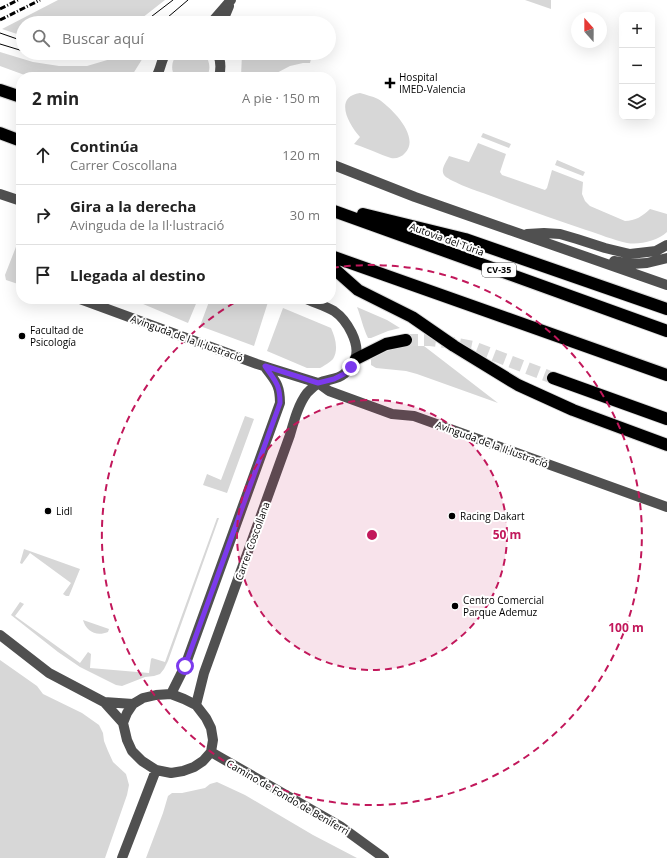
<!DOCTYPE html>
<html lang="es">
<meta charset="utf-8">
<style>
:root{--surface:#fff;--page:#f2f2f2;--text:#222;--muted:#767676;--line:#e0e0e0}
body{margin:0;font-family:"Open Sans",sans-serif;background:var(--page);color:var(--text)}
.controls{position:absolute;right:12px;top:12px;display:grid;overflow:hidden;border-radius:8px;box-shadow:0 4px 16px #0002}
.controls button{width:36px;height:36px;display:grid;place-items:center;padding:0;border:0;border-bottom:1px solid var(--line);background:var(--surface);color:var(--text);font:20px sans-serif}
.compass{position:absolute;left:571px;top:12px;width:36px;height:36px;border-radius:50%;background:var(--surface);box-shadow:0 4px 16px #0002;rotate:339deg}
.stop{position:absolute;width:12px;height:12px;margin:-9px;border:3px solid #7c3aed;border-radius:50%;background:#fff}
.stop.end{background:#7c3aed;border-color:#fff;box-shadow:0 1px 4px #0008}
.list{margin:0;padding:0;list-style:none}
h2{display:flex;justify-content:space-between;align-items:center;height:52px;margin:0;padding:0 16px;font-size:17px}
h2 small{font-size:13px;font-weight:400;color:var(--muted)}
.list li{display:grid;grid-template-columns:26px 1fr auto;gap:12px;align-items:center;box-sizing:border-box;height:60px;padding:0 16px;border-top:1px solid var(--line)}
.list b{display:block;font-size:15px;white-space:nowrap}
.list p{margin:0;font-size:13px;white-space:nowrap;color:var(--muted)}
.list em{font-size:13px;font-style:normal;color:var(--muted)}
.icon{flex:none;width:22px;height:22px;fill:none;stroke:currentColor;stroke-width:2;stroke-linecap:round;stroke-linejoin:round}
.map{position:relative;flex:none;width:667px;height:858px;overflow:hidden}
.search{position:absolute;background:var(--surface);box-shadow:0 4px 16px #0002;left:16px;top:16px;width:320px;height:44px;display:flex;align-items:center;gap:10px;box-sizing:border-box;padding:0 14px;border-radius:22px;color:var(--muted);font-size:15px}
.panel{position:absolute;background:var(--surface);box-shadow:0 4px 16px #0002;left:16px;top:72px;width:320px;height:232px;border-radius:16px}
.map>svg:first-child{display:block}
.green{fill:#d7d7d7}
.lines{fill:none;stroke-linecap:round;stroke-linejoin:round}
.highway-tunnel{stroke:#d9d9d9;stroke-width:12;stroke-dasharray:12 6;stroke-linecap:butt}
.highway-casing{stroke:#dbdbdb;stroke-width:14}
.minor{stroke:#505050;stroke-width:10}
.highway{stroke:#000;stroke-width:12}
.tram{stroke:#000;stroke-width:1}
.rail{stroke:#000;stroke-width:3;stroke-dasharray:6 2 1 2;stroke-linecap:butt}
.route{stroke:#7c3aed;stroke-width:5}
.ring{fill:none;stroke:#c2185b;stroke-width:2;stroke-dasharray:7 5}
.poi-dot{fill:#000;stroke:#fff;stroke-width:1.5}
.labels{text-anchor:middle;stroke-width:4;stroke-linejoin:round;paint-order:stroke}
.shield{fill:#fff;stroke:#4c4c4c;stroke-width:1}
.shield-label{font-size:9px;font-weight:bold;fill:#000}
.poi-label{font-size:10px;fill:#000;stroke:#fff;text-anchor:start}
.street-label{font-size:10px;fill:#000;stroke:#fff}
.centre{fill:#c2185b;stroke:#fff;stroke-width:2}
.ring-label{font-size:12px;text-anchor:middle;font-weight:bold;fill:#c2185b;stroke:#fff;stroke-width:4;stroke-linejoin:round;paint-order:stroke}
</style>
<div class="map">
<svg width="667" height="858" viewBox="0 0 667 858">
<rect width="100%" height="100%" fill="#fff"/>
<!-- green -->
<path class="green" d="M 58,0 L 165,0 L 142,18 L 134,23 L 23,23 L 23,36 L 2,29 Z
M 525,0 L 551,0 L 551,9 Z
M 0,52 L 33,62 L 59,66 L 87,66 L 131,53 L 146,53 L 131,77 L 30,77 L 0,66 Z
M 178,53 L 203,53 L 204,54 C 210,61 211,68 207,77 L 175,77 C 170,68 172,60 178,53 Z
M 242,53 L 297,53 L 311,59 L 310,63 L 303,63 L 290,66 L 269,77 L 241,77 Z
M 360,93 C 366,95 372,96 378,99 C 391,107 421,137 405,153 C 402,157 396,159 391,158 C 387,157 383,155 380,154 C 371,150 363,147 354,144 L 360,137 C 349,125 333,97 360,93 Z
M 483,133 L 511,144 L 509,148 L 481,137 Z
M 478,143 L 506,154 L 500,172 L 502,175 L 542,189 L 545,190 L 547,188 L 552,170 L 583,182 L 582,194 L 585,201 L 590,206 L 625,221 C 635,221 643,216 650,209 L 667,214 L 667,232 C 657,241 640,245 627,243 C 613,240 599,234 586,230 C 551,218 517,206 483,193 C 476,191 447,180 444,175 C 440,169 447,161 449,156 L 469,162 Z
M 557,160 L 585,172 L 583,176 L 555,165 Z
M 21,234 L 21,285 L 6,280 L 5,275 Z
M 137,299 L 198,299 L 188,323 L 136,301 Z
M 210,299 L 261,299 L 268,302 L 254,346 L 200,326 Z
M 357,307 L 387,320 L 400,328 L 388,331 L 371,338 L 368,338 C 363,328 361,317 357,307 Z
M 283,308 L 331,328 C 335,337 339,349 333,359 C 330,362 324,366 320,368 L 307,368 L 267,351 Z
M 407,346 L 424,346 L 498,403 L 417,374 L 406,371 L 376,368 L 371,365 L 371,358 C 383,352 394,348 407,346 Z
M 245,416 L 254,419 L 227,493 L 203,485 L 207,474 L 221,480 Z
M 217,518 L 219,518 L 168,661 L 164,669 L 160,674 L 154,676 L 145,677 L 122,686 L 116,685 L 80,667 L 58,652 L 11,615 L 20,602 L 24,604 L 15,616 L 80,663 L 88,652 L 91,654 L 90,668 L 149,673 L 151,659 L 152,658 L 165,662 Z
M 24,549 L 80,569 L 69,596 L 66,596 L 63,594 L 71,583 L 30,553 L 22,564 L 20,563 Z
M 83,620 L 109,629 L 108,632 C 96,637 86,631 83,620 Z
M 0,660 L 37,686 L 43,694 L 82,713 L 99,725 L 103,733 L 104,741 L 108,751 L 113,762 L 126,774 L 129,785 L 127,795 L 105,858 L 0,858 Z
M 217,782 L 245,795 L 313,835 L 357,858 L 146,858 L 163,813 L 168,796 L 172,793 L 182,793 L 205,788 L 210,784 Z"/>
<g class="lines">
<!-- highway-tunnel -->
<path class="highway-tunnel" d="M 406,340 L 430,340 L 453,343 L 473,347 L 553,378"/>
<defs>
<path id="highway" d="M 0,90 L 21,97
M 0,133 L 21,141
M 331,210 L 667,331
M 363,214 L 465,239 L 667,309
M 331,256 L 667,375
M 331,266 L 358,290 L 412,317 L 454,346 L 518,385 L 573,410 L 667,445
M 356,359 L 386,344 L 406,340
M 553,378 L 667,419"/>
</defs>
<!-- highway casing -->
<use href="#highway" class="highway-casing"/>
<!-- minor -->
<path class="minor" d="M 211,23 L 231,0
M 222,23 L 229,6
M 217,53 C 221,60 221,69 219,77
M 156,77 C 161,69 161,60 166,53
M 331,164 L 415,197 L 667,285
M 0,194 L 21,201
M 527,234 L 544,233 L 560,234 L 577,239 L 605,248 L 630,254 L 656,251 L 667,245
M 614,261 L 631,264 L 647,263 L 667,258
M 80,299 L 257,364 L 318,383 L 329,391 L 392,414 L 414,416 L 667,507
M 0,635 L 49,673 L 104,702 L 123,723
M 171,694 L 185,666 L 280,403 C 280,384 275,381 265,367
M 171,694 L 184,699 L 196,705 L 206,718 L 211,728 L 213,740 L 211,752 L 203,761 L 194,767 L 183,771 L 171,773 L 156,770 L 142,761 L 132,751 L 127,740 L 123,723 L 127,713 L 133,704 L 143,698 L 156,695 Z
M 104,702 L 133,704
M 196,705 L 204,673 L 290,435 C 294,421 298,405 307,393 C 310,390 315,385 319,383 C 327,379 337,380 344,374 C 349,370 353,365 355,359 C 361,344 347,320 334,311 C 326,306 315,303 306,299
M 211,752 L 340,826 L 384,858
M 122,858 L 156,770"/>
<!-- highway -->
<use href="#highway" class="highway"/>
<!-- tram -->
<path class="tram" d="M 143,23 L 173,0
M 161,23 L 188,0
M 0,33 L 23,41
M 0,44 L 23,51
M 32,53 C 55,59 79,59 102,53"/>
<!-- rail -->
<path class="rail" d="M 0,9 L 18,0
M 0,20 L 40,0"/>
</g>
<g class="lines">
<!-- route -->
<path class="route" d="M 185,666 L 280,403 C 280,384 275,381 265,366 L 318,383 L 334,379 L 344,374 L 351,367"/>
</g>
<!-- distance rings -->
<circle cx="372" cy="535" r="135" fill="#c2185b" fill-opacity=".12"/>
<g class="ring">
<circle cx="372" cy="535" r="135"/>
<path d="M332 268A270 270 0 1 1 239 300"/>
</g>
<!-- markers -->
<g class="poi-dot">
<path d="M388 77h4v4h4v4h-4v4h-4v-4h-4v-4h4z"/>
<circle cx="22" cy="336" r="4"/>
<circle cx="48" cy="511" r="4"/>
<circle cx="452" cy="516" r="4"/>
<circle cx="455" cy="606" r="4"/>
</g>
<g class="labels">
<!-- shield labels -->
<rect class="shield" x="482" y="263" width="34" height="14" rx="3"/>
<g class="shield-label">
<text x="499" y="273">CV-35</text>
</g>
<!-- poi labels -->
<g class="poi-label">
<text x="399" y="81">Hospital<tspan x="399" dy="12">IMED-Valencia</tspan></text>
<text x="30" y="334">Facultad de<tspan x="30" dy="12">Psicología</tspan></text>
<text x="56" y="515">Lidl</text>
<text x="460" y="520">Racing Dakart</text>
<text x="463" y="604">Centro Comercial<tspan x="463" dy="12">Parque Ademuz</tspan></text>
</g>
<!-- street labels -->
<g class="street-label">
<text transform="translate(447 239) rotate(20)" y="4">Autovia del Túria</text>
<text transform="translate(187 338) rotate(20)" y="4">Avinguda de la Il·lustració</text>
<text transform="translate(492 444) rotate(20)" y="4">Avinguda de la Il·lustració</text>
<text transform="translate(252 541) rotate(-70)" y="4">Carrer Coscollana</text>
<text transform="translate(288 797) rotate(30)" y="4">Camino de Fondo de Beniferri</text>
</g>
</g>
<circle cx="372" cy="535" r="6" class="centre"/>
<g class="ring-label">
<text x="507" y="539">50 m</text>
<text x="626" y="632">100 m</text>
</g>
</svg>
<div class="controls">
<button>+</button>
<button>−</button>
<button><svg class="icon" aria-label="layers" viewBox="0 0 24 24"><path d="M12 4l9 5-9 5-9-5zM3 14l9 5 9-5"/></svg></button>
</div>
<svg class="compass" viewBox="-18 -18 36 36"><path d="M0-13l5 13h-10z" fill="#e53935"/><path d="M0 13l5-13h-10z" fill="#767676"/></svg>
<div class="stop" style="left:185px;top:666px"></div>
<div class="stop end" style="left:351px;top:367px"></div>
<div class="search"><svg class="icon" aria-label="search" viewBox="0 0 24 24"><circle cx="10" cy="10" r="6"/><path d="M15 15l6 6"/></svg>Buscar aquí</div>
<section class="panel">
<h2>2 min<small>A pie · 150 m</small></h2>
<ul class="list">
<li><svg class="icon" aria-label="ahead" viewBox="0 0 24 24"><path d="M12 20V5M6 11l6-6 6 6"/></svg><div><b>Continúa</b><p>Carrer Coscollana</p></div><em>120 m</em></li>
<li><svg class="icon" aria-label="right" viewBox="0 0 24 24"><path d="M7 20v-9h11M14 6l5 5-5 5"/></svg><div><b>Gira a la derecha</b><p>Avinguda de la Il·lustració</p></div><em>30 m</em></li>
<li><svg class="icon" aria-label="arrive" viewBox="0 0 24 24"><path d="M6 21V4h12l-3 4 3 4H6"/></svg><div><b>Llegada al destino</b></div></li>
</ul>
</section>
</div>
